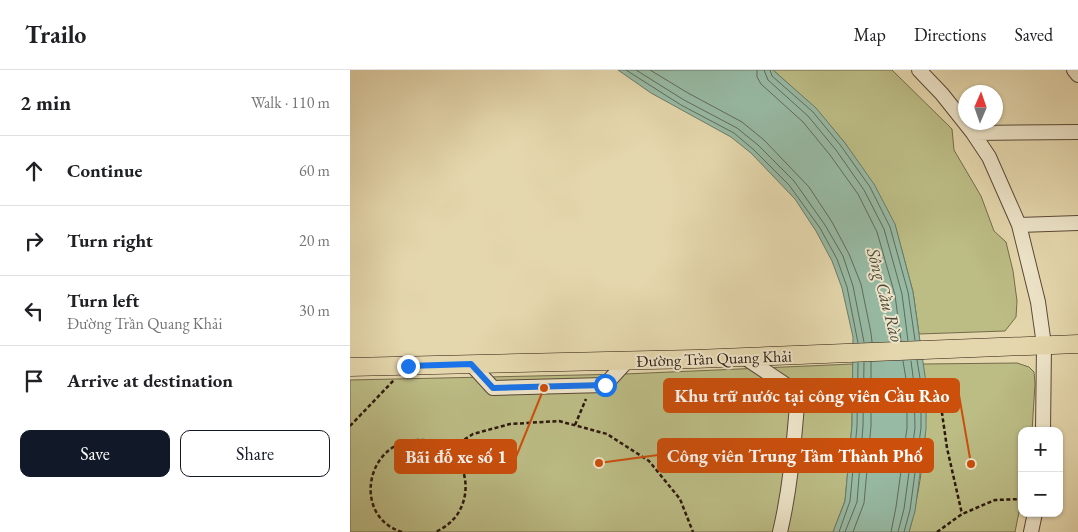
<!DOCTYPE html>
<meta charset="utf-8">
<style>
:root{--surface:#fff;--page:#f2f2f2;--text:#202124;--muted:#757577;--line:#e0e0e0;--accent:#111827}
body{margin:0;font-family:"EB Garamond",serif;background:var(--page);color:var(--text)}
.controls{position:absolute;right:15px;bottom:15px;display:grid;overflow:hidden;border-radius:10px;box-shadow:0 1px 4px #0004}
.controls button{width:45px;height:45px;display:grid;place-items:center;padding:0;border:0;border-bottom:1px solid var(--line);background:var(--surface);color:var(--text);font:25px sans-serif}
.compass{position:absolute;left:608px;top:15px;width:45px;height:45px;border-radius:50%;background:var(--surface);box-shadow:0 1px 4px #0004;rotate:2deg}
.stop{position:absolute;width:15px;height:15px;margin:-11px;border:4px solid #1a73e8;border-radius:50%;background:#fff}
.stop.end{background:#1a73e8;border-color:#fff;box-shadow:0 1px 5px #0008}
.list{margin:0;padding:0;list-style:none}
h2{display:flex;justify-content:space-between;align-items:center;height:65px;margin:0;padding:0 20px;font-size:21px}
h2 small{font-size:16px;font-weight:400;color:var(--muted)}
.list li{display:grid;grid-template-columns:32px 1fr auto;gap:15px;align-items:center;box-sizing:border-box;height:70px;padding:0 20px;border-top:1px solid var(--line)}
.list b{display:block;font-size:19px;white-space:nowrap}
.list p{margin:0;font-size:16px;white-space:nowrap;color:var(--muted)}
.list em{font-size:16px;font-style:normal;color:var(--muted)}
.actions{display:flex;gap:10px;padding:15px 20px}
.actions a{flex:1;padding:11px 0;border:1px solid var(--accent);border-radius:10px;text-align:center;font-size:18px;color:var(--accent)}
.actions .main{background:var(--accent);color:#fff}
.icon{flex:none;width:28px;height:28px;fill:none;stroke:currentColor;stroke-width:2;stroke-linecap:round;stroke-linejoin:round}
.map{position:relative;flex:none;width:728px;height:462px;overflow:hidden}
header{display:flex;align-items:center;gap:30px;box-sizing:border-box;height:70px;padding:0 25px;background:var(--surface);border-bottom:1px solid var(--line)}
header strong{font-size:24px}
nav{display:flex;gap:28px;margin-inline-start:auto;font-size:18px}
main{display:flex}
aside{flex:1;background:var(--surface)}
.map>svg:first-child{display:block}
.green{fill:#bcbc85;stroke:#746a4a}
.water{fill:#97baa4;stroke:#6c7a68}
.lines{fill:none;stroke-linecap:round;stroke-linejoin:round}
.shore{stroke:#626a59;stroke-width:1}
.minor-casing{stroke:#5a4836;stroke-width:16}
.major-casing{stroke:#2c190e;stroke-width:19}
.path{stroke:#2c190e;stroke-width:2.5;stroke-dasharray:4 2.5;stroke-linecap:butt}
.minor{stroke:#eee5ca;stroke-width:14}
.major{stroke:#e5d7ad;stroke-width:18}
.route{stroke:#1a73e8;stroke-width:6}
.labels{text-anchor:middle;stroke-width:4;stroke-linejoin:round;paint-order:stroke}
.street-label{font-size:16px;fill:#2c190e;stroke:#eee5ca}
.water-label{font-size:18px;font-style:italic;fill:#4c493b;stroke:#eee5ca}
.leader{fill:none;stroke:#cc4f0c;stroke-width:2}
.callout-dot{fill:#cc4f0c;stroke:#eee5ca;stroke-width:2}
.callout{fill:#cc4f0c;stroke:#cc4f0c;stroke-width:2}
.callout-label{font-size:18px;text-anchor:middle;font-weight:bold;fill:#fff}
</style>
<header>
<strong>Trailo</strong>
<nav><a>Map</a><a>Directions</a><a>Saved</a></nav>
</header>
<main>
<aside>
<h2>2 min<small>Walk · 110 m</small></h2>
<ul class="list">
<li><svg class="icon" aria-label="ahead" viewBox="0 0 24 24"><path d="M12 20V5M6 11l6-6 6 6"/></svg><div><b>Continue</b></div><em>60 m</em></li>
<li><svg class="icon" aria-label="right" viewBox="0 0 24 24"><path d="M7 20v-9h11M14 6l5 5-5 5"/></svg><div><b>Turn right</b></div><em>20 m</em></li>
<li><svg class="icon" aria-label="left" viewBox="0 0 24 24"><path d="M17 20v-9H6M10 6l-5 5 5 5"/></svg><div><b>Turn left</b><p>Đường Trần Quang Khải</p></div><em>30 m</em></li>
<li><svg class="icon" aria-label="arrive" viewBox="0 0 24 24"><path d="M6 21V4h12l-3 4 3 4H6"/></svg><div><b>Arrive at destination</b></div></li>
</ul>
<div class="actions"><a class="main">Save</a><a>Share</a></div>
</aside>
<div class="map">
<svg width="728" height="462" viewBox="0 0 728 462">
<rect width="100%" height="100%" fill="#e5d7ad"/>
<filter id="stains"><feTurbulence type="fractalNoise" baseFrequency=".004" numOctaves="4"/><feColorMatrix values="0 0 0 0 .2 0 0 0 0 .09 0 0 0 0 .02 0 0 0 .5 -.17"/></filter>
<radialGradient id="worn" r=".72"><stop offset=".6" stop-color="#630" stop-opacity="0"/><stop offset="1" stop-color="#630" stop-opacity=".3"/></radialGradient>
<!-- green -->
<path class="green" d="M 423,0 L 542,0 L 602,59 L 604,80 L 631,126 L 644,161 L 656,172 L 663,201 L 667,231 L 666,247 L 655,261 L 569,264 L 563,222 L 545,155 L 495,73 L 466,39 Z
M 667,293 L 679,297 L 684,302 L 685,314 L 682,361 L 672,361 L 672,427 L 665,462 L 559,462 C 573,410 580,348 573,294 Z
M 503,294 L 502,355 L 495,431 L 483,462 L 0,462 L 0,310 L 275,304 Z"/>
<!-- water -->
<path class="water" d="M 268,0 L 423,0 L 466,38 L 495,73 L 524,114 L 545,154 L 563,222 L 576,313 L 576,359 L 565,441 L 559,462 L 483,462 L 495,431 L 502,355 L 503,267 L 492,218 L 482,191 L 466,161 L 445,129 L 401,83 L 381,67 L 301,23 Z"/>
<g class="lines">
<!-- shore -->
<path class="shore" d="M 276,0 L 331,35 L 384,63 L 404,80 L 439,115 L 470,158 L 487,189 L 497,217 L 508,273
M 286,0 L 334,30 L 387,58 L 408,75 L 444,111 L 475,155 L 493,186 L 503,216 L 514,272
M 300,0 L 338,23 L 392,52 L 414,70 L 459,117 L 482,152 L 499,184 L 511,214 L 521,263 L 522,272
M 407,0 L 407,7 L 411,14 L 453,52 L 480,85 L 508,124 L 527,162 L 545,225 L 551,271
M 414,0 L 418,10 L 458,46 L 486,80 L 514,120 L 534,159 L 552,224 L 558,271
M 420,0 L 422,6 L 463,42 L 491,76 L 520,117 L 540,157 L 558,222 L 565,270
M 489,462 L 500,431 L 507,356 L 508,293
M 495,462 L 507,432 L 513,356 L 514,292
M 503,462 L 514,433 L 521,356 L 521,292
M 541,462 L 546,437 L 557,358 L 557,315 L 553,291
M 548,462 L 554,439 L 565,358 L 564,314 L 561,291
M 554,462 L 560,440 L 571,358 L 571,314 L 567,290"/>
<defs>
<path id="minor" d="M 569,0 L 592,24 L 623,63 L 639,87 L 669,155 L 688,232 L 694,275 L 693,361
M 724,0 L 728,5
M 623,63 L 728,62
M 669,155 L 728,153
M 394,287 L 448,323 C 444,370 441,416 430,462
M 121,294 L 143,318 L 255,315 L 277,291
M 681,462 L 685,443"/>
<path id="major" d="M 0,297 L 345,289 L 728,274"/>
</defs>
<!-- minor casing -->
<use href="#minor" class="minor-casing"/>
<!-- major casing -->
<use href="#major" class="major-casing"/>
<!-- path -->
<path class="path" d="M 590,329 L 597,378 L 612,444
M 225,355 L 236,329
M 0,356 L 44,310
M 98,380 L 123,364 L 160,354 L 209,351 L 257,364 L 299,391 L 330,429 L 343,462
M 52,462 C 2,447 15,371 68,370 C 121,368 134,442 85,462
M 587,462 L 612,444 L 645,430 L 672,429"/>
<!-- minor -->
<use href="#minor" class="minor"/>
<!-- major -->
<use href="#major" class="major"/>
</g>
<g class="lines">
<!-- route -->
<path class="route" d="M 58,296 L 121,294 L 143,318 L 255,315"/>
</g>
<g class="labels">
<!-- street labels -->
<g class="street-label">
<text transform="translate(364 288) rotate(-2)" y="6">Đường Trần Quang Khải</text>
</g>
<!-- water labels -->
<g class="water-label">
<text transform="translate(535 225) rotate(75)" y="6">Sông Cầu Rào</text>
</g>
</g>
<!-- callouts -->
<path class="leader" d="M621 394L609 325M249 393L308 385M194 318L166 387"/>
<g class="callout-dot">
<circle cx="621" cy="394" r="5"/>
<circle cx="249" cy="393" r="5"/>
<circle cx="194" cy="318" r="5"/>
</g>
<g class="callout">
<rect x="314" y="309" width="295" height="33" rx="5"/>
<rect x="308" y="369" width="275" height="33" rx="5"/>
<rect x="45" y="370" width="121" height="33" rx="5"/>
</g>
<g class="callout-label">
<text x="462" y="332">Khu trữ nước tại công viên Cầu Rào</text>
<text x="445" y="392">Công viên Trung Tâm Thành Phố</text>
<text x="106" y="393">Bãi đỗ xe số 1</text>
</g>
<rect width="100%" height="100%" filter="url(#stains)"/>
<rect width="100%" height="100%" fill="url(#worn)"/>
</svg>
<div class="controls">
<button>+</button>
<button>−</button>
</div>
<svg class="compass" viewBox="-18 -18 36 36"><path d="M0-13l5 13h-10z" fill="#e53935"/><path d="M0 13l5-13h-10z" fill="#757577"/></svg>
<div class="stop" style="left:255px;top:315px"></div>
<div class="stop end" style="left:58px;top:296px"></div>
</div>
</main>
